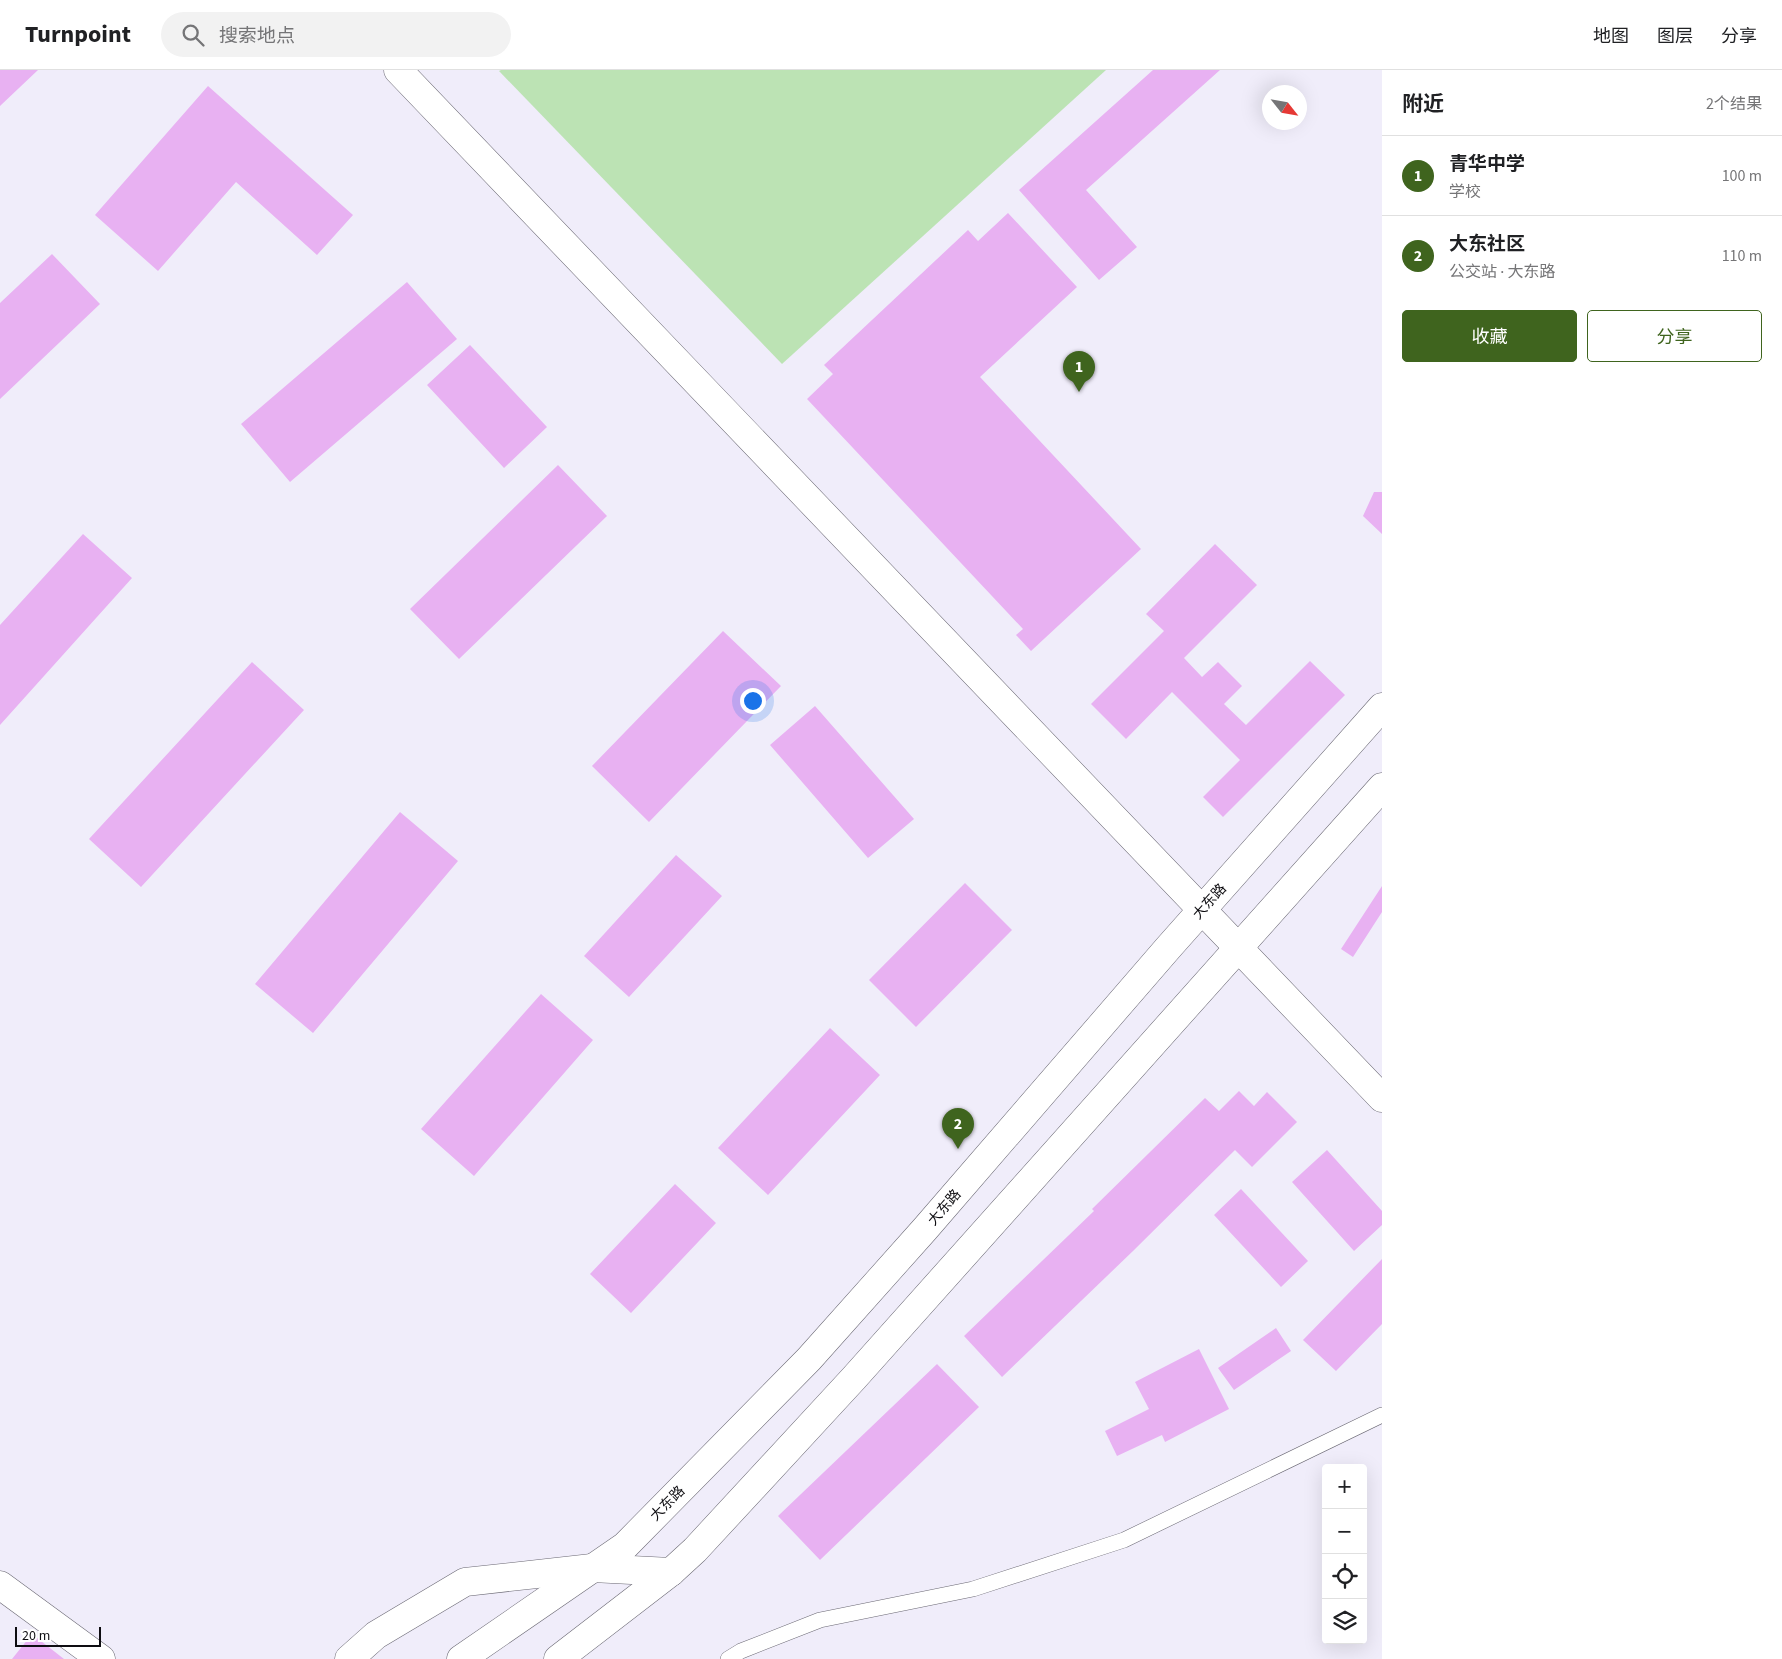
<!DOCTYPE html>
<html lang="zh">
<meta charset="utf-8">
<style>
:root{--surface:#fff;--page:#f2f2f2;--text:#202124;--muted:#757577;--line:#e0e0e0;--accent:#3f641e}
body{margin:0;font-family:"Source Sans 3","Noto Sans SC",sans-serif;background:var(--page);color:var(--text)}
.controls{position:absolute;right:15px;bottom:15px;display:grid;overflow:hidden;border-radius:5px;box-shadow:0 5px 20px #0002}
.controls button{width:45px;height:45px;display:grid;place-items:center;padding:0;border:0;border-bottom:1px solid var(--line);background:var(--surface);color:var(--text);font:25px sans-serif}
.compass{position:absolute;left:1262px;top:15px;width:45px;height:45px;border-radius:50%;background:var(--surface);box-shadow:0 5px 20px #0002;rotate:121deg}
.scale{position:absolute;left:15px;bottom:12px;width:86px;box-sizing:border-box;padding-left:5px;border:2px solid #0e0d11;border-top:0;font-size:14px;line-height:18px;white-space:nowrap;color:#0e0d11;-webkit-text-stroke:4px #fff;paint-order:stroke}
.you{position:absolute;left:752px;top:630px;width:18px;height:18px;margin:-12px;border:4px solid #fff;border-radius:50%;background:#1a73e8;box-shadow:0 0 0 8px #1a73e833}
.badge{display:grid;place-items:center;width:32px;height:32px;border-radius:50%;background:var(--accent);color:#fff;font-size:16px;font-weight:700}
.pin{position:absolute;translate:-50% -41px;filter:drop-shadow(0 1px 2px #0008)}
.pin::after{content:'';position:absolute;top:26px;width:18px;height:15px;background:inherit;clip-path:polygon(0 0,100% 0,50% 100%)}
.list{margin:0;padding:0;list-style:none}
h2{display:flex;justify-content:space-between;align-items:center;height:65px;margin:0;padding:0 20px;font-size:21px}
h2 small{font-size:16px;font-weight:400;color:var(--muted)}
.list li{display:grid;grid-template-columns:32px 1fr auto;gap:15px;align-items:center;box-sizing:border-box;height:80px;padding:0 20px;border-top:1px solid var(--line)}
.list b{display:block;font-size:19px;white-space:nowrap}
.list p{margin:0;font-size:16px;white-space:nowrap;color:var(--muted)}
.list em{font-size:16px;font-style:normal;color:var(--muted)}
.actions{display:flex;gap:10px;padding:15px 20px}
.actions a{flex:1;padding:11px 0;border:1px solid var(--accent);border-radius:5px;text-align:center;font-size:18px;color:var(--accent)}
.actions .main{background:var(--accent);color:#fff}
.icon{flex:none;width:28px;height:28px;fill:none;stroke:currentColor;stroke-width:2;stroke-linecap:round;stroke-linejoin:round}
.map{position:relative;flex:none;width:1382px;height:1589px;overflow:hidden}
header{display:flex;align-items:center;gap:30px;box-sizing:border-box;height:70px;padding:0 25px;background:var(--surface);border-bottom:1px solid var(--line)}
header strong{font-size:24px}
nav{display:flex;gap:28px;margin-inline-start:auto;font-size:18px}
.search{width:350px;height:45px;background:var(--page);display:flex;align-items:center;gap:12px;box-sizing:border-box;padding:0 18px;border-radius:28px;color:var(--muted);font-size:19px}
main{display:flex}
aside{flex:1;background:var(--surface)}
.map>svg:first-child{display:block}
.green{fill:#bce3b4}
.building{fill:#e8b1f2}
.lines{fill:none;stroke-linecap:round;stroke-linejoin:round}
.lane-casing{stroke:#6a6873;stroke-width:16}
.street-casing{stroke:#6a6873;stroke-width:29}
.secondary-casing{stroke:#6a6873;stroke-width:29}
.lane{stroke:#fff;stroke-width:15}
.street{stroke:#fff;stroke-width:28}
.secondary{stroke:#fff;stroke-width:28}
.labels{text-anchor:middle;stroke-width:5;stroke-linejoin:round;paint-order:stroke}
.street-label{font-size:14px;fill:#0e0d11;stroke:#fff}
</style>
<header>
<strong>Turnpoint</strong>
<div class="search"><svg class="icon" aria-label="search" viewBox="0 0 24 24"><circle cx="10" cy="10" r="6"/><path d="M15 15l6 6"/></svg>搜索地点</div>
<nav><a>地图</a><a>图层</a><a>分享</a></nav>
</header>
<main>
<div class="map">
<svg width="1382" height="1589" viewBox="0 0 1382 1589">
<rect width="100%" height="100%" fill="#f0edfa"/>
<!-- green -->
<path class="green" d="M 501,0 L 1106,0 L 782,294 L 499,1 Z"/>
<!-- building -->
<path class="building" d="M 0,0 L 38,0 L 0,36 Z
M 1153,0 L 1220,0 L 1086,120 L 1137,177 L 1099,210 L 1019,120 Z
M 208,16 L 353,145 L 317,185 L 236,112 L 158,201 L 95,145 Z
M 1008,143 L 1077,217 L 980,307 L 1141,479 L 1031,581 L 1016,565 L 1023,559 L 807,329 L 833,304 L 824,295 L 968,160 L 978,171 Z
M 52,184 L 100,234 L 0,329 L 0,233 Z
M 407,212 L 457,269 L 290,412 L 241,354 Z
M 470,275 L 547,357 L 504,398 L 427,315 Z
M 558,395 L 607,446 L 459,589 L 410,539 Z
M 1374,422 L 1382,422 L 1382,464 L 1363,446 Z
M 83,464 L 132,508 L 0,655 L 0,555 Z
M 1215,474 L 1257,515 L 1184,588 L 1202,607 L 1218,592 L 1242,616 L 1224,634 L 1246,655 L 1310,591 L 1345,625 L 1223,747 L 1203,727 L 1240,690 L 1172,622 L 1126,669 L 1091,634 L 1164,561 L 1146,544 Z
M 723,561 L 781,616 L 649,752 L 592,696 Z
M 252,592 L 304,640 L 141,817 L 89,769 Z
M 815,636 L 914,749 L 868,788 L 770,675 Z
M 400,742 L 458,791 L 313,963 L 255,914 Z
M 676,785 L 722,826 L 629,927 L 584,886 Z
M 965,813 L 1012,860 L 916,957 L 869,910 Z
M 1382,816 L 1382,842 L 1353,887 L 1341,879 Z
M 541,924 L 593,970 L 474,1106 L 421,1059 Z
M 830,958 L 880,1005 L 768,1125 L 718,1078 Z
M 1239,1021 L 1254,1036 L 1267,1022 L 1297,1052 L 1252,1097 L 1235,1080 L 1133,1181 L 1002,1307 L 964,1266 L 1094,1141 L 1092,1139 L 1205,1028 L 1219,1041 Z
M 1327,1080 L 1382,1141 L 1382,1155 L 1354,1181 L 1292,1112 Z
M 675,1114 L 716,1153 L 631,1243 L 590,1204 Z
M 1241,1119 L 1308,1191 L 1281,1217 L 1214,1145 Z
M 1382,1189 L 1382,1254 L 1336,1301 L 1303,1270 Z
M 1276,1258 L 1291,1281 L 1234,1320 L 1218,1298 Z
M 1199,1279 L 1229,1339 L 1165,1372 L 1162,1365 L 1117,1386 L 1105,1361 L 1149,1339 L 1135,1312 Z
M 937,1294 L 979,1337 L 820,1490 L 778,1446 Z
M 32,1564 L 64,1589 L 12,1589 Z"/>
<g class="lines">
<defs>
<path id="lane" d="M 728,1589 L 741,1581 L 820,1550 L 973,1519 L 1124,1470 L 1382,1345"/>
<path id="street" d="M 398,0 L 1382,1028
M 0,1515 L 101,1589
M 349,1589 L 376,1565 L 465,1512 L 592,1498 L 671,1502"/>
<path id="secondary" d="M 461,1589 L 625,1476 L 809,1289 L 925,1159 L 1168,878 L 1382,637
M 558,1589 L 671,1502 L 695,1480 L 854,1308 L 1382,717"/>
</defs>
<!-- lane casing -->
<use href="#lane" class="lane-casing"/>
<!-- street casing -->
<use href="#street" class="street-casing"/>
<!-- secondary casing -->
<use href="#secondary" class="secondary-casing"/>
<!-- lane -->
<use href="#lane" class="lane"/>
<!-- street -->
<use href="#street" class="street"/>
<!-- secondary -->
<use href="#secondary" class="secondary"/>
</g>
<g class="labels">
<!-- street labels -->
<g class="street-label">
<text transform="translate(1209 831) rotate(-48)" y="5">大东路</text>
<text transform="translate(944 1137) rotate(-49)" y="5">大东路</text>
<text transform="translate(667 1433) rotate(-45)" y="5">大东路</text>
</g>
</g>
</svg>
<div class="controls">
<button>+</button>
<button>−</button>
<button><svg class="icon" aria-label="locate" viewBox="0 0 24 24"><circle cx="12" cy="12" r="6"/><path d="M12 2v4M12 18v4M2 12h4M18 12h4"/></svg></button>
<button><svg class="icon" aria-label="layers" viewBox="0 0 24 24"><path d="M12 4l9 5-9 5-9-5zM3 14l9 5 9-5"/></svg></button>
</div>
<svg class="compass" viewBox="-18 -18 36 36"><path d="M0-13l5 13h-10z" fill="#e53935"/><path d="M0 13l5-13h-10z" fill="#757577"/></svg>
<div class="scale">20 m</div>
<div class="you"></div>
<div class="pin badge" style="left:1079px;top:322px">1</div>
<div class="pin badge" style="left:958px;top:1079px">2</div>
</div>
<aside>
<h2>附近<small>2个结果</small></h2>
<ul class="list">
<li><span class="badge">1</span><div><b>青华中学</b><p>学校</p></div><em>100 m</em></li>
<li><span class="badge">2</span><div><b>大东社区</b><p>公交站 · 大东路</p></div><em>110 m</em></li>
</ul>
<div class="actions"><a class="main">收藏</a><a>分享</a></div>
</aside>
</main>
